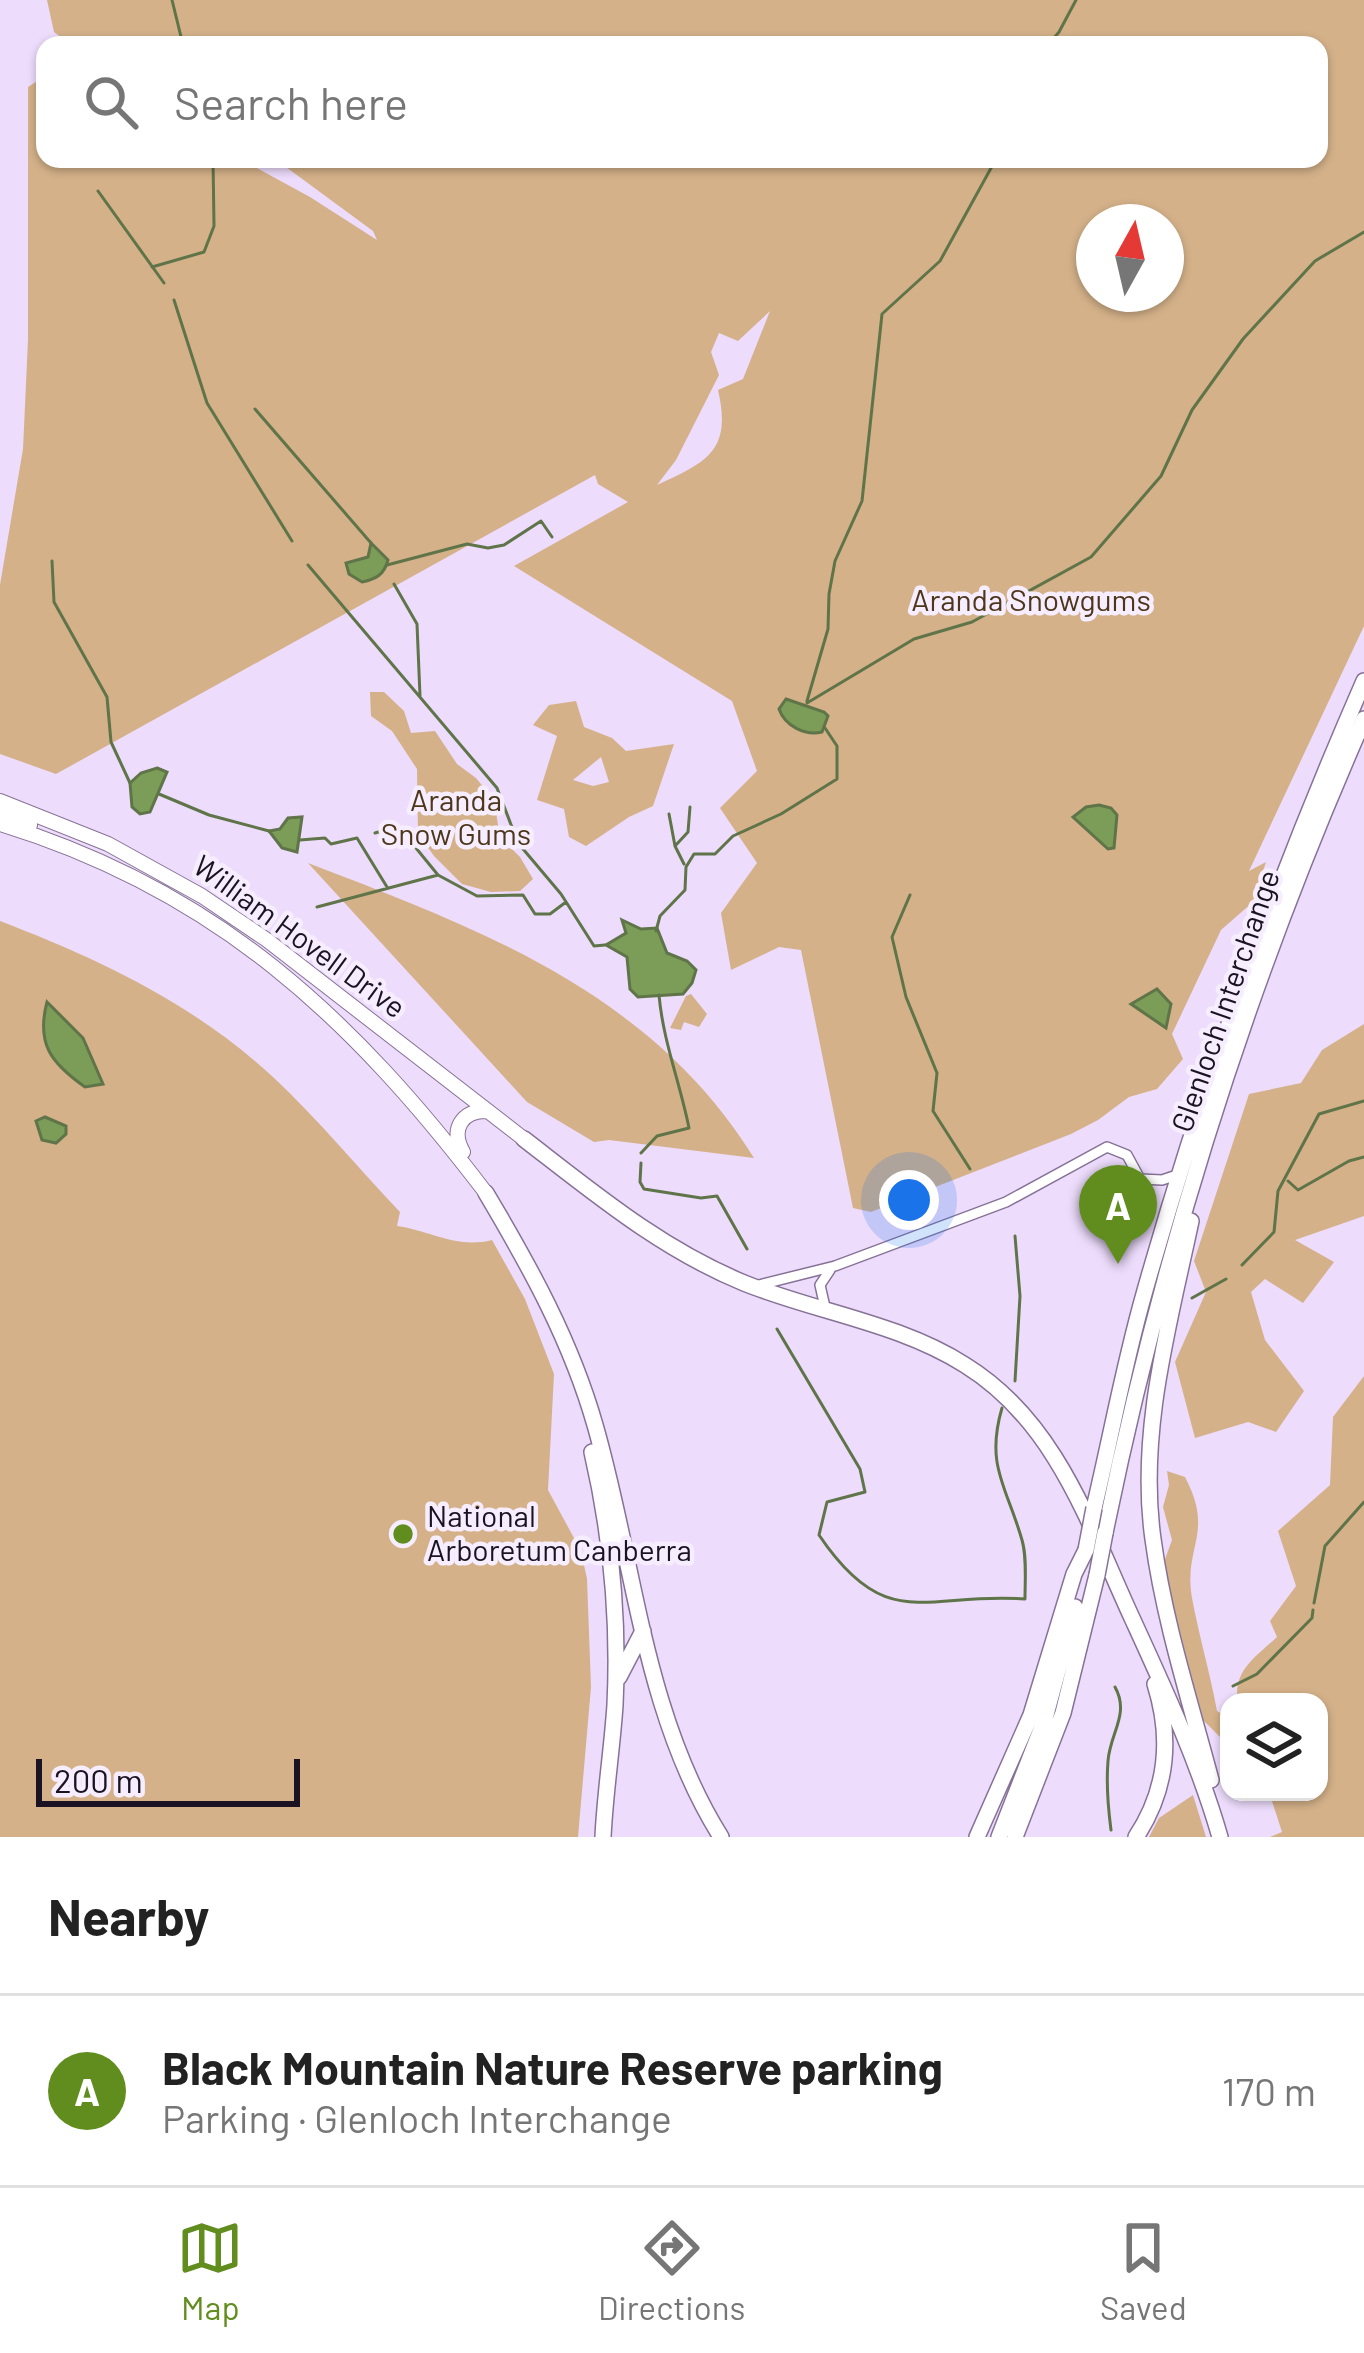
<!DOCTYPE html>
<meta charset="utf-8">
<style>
:root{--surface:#fff;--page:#f2f2f2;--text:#222;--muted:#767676;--line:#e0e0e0;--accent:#608d1e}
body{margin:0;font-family:Barlow,sans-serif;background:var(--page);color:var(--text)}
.controls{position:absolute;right:36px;bottom:36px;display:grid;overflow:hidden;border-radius:24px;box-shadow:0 3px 9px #0004}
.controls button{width:108px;height:108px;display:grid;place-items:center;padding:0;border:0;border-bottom:3px solid var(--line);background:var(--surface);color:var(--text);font:60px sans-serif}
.compass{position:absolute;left:1076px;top:204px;width:108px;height:108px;border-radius:50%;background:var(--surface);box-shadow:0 3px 9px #0004;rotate:8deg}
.scale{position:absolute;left:36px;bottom:30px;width:264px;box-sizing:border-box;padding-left:12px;border:6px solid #1b1321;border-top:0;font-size:33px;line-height:42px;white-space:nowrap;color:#1b1321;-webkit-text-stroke:9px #f6edfe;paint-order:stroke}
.you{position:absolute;left:909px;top:1200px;width:42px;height:42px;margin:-30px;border:9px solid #fff;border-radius:50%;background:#1a73e8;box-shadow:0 0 0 18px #1a73e833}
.badge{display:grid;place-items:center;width:78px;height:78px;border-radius:50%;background:var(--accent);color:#fff;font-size:39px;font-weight:700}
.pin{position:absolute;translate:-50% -99px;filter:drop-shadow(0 3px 6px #0008)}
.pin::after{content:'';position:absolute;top:63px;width:42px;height:36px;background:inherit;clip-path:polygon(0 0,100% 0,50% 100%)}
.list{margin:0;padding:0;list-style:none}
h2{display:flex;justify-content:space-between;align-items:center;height:156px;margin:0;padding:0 48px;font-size:51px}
h2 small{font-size:39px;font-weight:400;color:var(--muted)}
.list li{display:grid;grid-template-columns:78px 1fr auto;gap:36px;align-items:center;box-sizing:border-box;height:192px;padding:0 48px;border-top:3px solid var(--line)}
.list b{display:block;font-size:45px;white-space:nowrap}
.list p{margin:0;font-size:39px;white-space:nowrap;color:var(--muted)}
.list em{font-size:39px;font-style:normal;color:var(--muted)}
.icon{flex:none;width:66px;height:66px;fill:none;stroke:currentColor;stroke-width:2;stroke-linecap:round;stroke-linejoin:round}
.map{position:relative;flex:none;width:1364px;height:1837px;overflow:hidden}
.search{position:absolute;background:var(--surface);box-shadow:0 3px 9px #0004;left:36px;right:36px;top:36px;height:132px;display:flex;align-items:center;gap:30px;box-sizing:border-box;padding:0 42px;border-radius:24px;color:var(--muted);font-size:45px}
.sheet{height:348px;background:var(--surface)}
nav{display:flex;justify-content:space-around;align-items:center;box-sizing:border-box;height:168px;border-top:3px solid var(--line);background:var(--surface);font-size:33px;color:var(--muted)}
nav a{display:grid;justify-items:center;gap:6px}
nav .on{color:var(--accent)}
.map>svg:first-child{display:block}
.green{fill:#d4b189;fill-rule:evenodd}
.water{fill:#7c9d58;stroke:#5f7448;stroke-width:3}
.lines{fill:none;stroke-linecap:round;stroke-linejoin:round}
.stream{stroke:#5f7448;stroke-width:3}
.street-casing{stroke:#877297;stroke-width:12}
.primary-casing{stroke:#877297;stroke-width:16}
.highway-casing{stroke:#877297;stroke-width:18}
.street{stroke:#fff;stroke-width:9}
.primary{stroke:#fff;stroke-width:14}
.highway{stroke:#fff;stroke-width:15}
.highway-bridge-casing{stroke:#877297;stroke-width:18;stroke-linecap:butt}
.highway-bridge{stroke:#fff;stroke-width:15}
.poi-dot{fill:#608d1e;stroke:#f6edfe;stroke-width:4.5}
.labels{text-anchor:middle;stroke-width:9;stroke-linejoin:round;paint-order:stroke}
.park-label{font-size:30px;fill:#4d361a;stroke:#f6edfe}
.street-label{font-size:30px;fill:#1b1321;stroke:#f6edfe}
.poi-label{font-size:30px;fill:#1b1321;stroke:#f6edfe;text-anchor:start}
</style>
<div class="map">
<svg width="1364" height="1837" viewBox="0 0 1364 1837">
<rect width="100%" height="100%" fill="#eddcfc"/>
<!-- green -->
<path class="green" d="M 47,0 L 1364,0 L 1364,626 L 1249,871 L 1266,862 L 1253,902 L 1221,930 L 1172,1034 L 1183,1059 L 1157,1089 L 1129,1097 L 1098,1120 L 1071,1134 L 871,1212 L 853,1208 L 801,950 L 779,947 L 731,970 L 721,913 L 757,863 L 720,808 L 757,771 L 732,701 L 514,566 L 628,502 L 598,484 L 595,475 L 56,774 L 0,754 L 0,585 L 23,449 L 28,340 L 28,87 L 45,76 L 45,159 L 240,159 L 310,197 L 377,240 L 373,231 L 275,159 L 1319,159 L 1319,45 L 71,45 L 54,32 ZM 1094,222 L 1166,222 L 1166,294 L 1094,294 ZM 770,311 L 743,379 L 718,390 C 732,450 708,462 657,485 L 676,460 L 719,375 L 711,352 L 719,333 L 738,341 Z
M 370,692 L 384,692 L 404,711 L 411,733 L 435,731 L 457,764 L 476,778 L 494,800 L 500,837 L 520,857 L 533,879 L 520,891 L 491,892 L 462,884 L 434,856 L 418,833 L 417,769 L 392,731 L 371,716 Z
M 576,701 L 584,727 L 612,738 L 626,751 L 674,744 L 653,806 L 629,817 L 586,846 L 569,837 L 564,809 L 537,800 L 557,736 L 533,725 L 549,705 ZM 601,757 L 609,782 L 593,786 L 573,780 Z
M 308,863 C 480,929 652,993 754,1158 L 609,1140 L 594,1142 L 527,1102 Z
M 0,921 C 99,959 193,1003 273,1077 C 318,1119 358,1168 400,1212 L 397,1226 C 431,1231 457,1249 492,1240 L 525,1299 L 554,1374 L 548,1490 L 581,1551 L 587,1579 L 591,1687 L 578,1837 L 0,1837 Z
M 691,994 L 707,1014 L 699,1027 L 684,1022 L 681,1030 L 670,1028 L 686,996 Z
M 1364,1024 L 1364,1216 L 1295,1240 L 1334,1262 L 1303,1303 L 1265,1279 L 1251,1292 L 1265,1340 L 1304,1391 L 1276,1432 L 1248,1422 L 1195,1438 L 1175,1362 L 1206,1292 L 1194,1261 L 1249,1094 L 1301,1083 L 1322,1050 Z
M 1364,1376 L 1364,1837 L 1270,1837 L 1282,1832 L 1269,1792 L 1319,1792 L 1319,1702 L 1238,1702 C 1232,1671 1257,1656 1277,1637 L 1270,1621 L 1296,1586 L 1278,1531 L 1330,1485 L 1333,1417 Z
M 1167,1471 L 1185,1477 C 1215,1534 1183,1546 1192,1598 C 1199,1636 1210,1673 1217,1711 L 1226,1716 L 1229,1772 L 1221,1738 L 1202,1719 L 1170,1599 L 1164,1562 L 1172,1540 L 1163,1507 L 1169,1485 Z
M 1193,1795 L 1206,1837 L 1149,1837 L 1159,1818 Z"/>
<!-- water -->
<path class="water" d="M 371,543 L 388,560 C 384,575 376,579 362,582 L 349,574 L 346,563 L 368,557 Z
M 786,699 L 824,712 L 828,716 L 822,732 C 805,736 785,726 779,709 Z
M 157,768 L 167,772 L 150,812 L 140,814 L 132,807 L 130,783 L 141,773 Z
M 1099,805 L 1111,808 L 1117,815 L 1114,848 L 1108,849 L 1073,817 L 1086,807 Z
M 302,817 L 297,852 L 282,848 L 269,831 L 280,829 L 288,818 Z
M 622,920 L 641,929 L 657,928 L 667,953 L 687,961 L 696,970 L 692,983 L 683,994 L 638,997 L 630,989 L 627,957 L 606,945 L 626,933 Z
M 1157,989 L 1171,1004 L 1166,1028 L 1131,1004 Z
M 47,1002 L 83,1038 L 103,1084 L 85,1087 C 51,1063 36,1044 47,1002 Z
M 45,1117 L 66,1126 L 66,1134 L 56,1143 L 42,1140 L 36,1121 Z"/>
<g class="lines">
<!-- stream -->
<path class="stream" d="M 172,0 L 183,45
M 1048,45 L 1059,32 L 1076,0
M 98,191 L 164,283
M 152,267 L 204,252 L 214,226 L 213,159
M 174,300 L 207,403 L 292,541
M 255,409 L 371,543
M 52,561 L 54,602 L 107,697 L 111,742 L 130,783
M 308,565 L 497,788 L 518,843 L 561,894 L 594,946 L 605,945
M 387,565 L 467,544 L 488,548 L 504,545 L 541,521 L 552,537
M 394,584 L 417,624 L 420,696
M 807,701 L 828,629 L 829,594 L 835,561 L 862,501 L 882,314 L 940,261 L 996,159
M 807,703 L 914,639 L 972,622 L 1091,557 L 1161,476 L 1192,410 L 1243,339 L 1315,261 L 1364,232
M 159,794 L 209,815 L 269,831
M 669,814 L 675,846 L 684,864
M 375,833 L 398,826 L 438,875
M 300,840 L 325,838 L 331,844 L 357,838 L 387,887
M 675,846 L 688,832 L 690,807
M 910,895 L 892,937 L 906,997 L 937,1073 L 933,1111 L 970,1169
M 317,907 L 438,875 L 477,896 L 523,895 L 535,914 L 550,914 L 566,902
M 656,931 L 660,916 L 685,890 L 686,867 L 694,854 L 715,854 L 733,836 L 781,814 L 837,779 L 837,746 L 825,728
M 641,1153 L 657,1136 L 689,1128 C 680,1083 663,1041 659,995
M 641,1163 L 640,1182 L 644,1189 L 701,1198 L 717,1196 L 747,1249
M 1288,1181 L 1298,1190 L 1349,1161 L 1364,1157
M 1242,1265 L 1274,1232 L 1278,1191 L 1319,1114 L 1364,1101
M 1192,1298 L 1226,1279
M 777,1329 L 860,1469 L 865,1492 L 827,1502 L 819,1535 C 887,1636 927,1591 1025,1599 C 1025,1580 1027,1557 1022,1540 C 1007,1487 985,1466 1002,1408
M 1015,1381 L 1020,1296 L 1015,1236
M 1314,1603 L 1325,1546 L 1364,1502
M 1233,1686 L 1257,1674 L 1312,1618 L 1313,1610
M 1111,1830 C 1108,1807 1106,1785 1108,1761 C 1110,1733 1130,1714 1115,1687"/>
<defs>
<path id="street" d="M 759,1285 L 835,1266 L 1006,1202 L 1107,1147 L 1127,1155 L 1140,1179 L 1162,1180 L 1180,1174
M 825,1307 L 820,1285 L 830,1270"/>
<path id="primary" d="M 0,801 L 108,844 L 202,896 L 267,940 L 524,1139
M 0,813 L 30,825
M 0,824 C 216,890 352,1017 486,1193
M 463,1152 C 450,1129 462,1110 488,1111"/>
<path id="highway" d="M 524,1139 C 594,1193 661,1249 744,1283 C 816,1312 899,1323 965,1365 C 1057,1422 1089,1525 1132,1618 C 1165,1690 1198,1761 1220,1837
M 486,1193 C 530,1267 571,1341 595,1425 C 635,1563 643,1713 721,1837
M 1191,1221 C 1169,1325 1138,1433 1153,1539 C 1164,1621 1190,1701 1211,1780
M 592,1452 C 611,1534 619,1622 615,1705 C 612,1750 605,1793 603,1837
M 1094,1508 C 1111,1437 1124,1364 1144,1294 C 1203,1084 1277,880 1364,681
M 1105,1533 C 1162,1253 1248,981 1364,719
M 619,1677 L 643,1631
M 977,1837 L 1031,1715 L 1074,1574 L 1086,1550
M 999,1837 L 1044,1722 L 1075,1607
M 1015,1837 L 1063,1713 L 1097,1575
M 1136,1837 C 1167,1790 1172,1738 1155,1684"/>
</defs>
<!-- street casing -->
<use href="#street" class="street-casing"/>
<!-- primary casing -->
<use href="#primary" class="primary-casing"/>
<!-- highway casing -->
<use href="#highway" class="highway-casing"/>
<!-- street -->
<use href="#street" class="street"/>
<!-- primary -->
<use href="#primary" class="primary"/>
<!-- highway -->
<use href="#highway" class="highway"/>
<defs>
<path id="highway-bridge" d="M 1086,1550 L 1094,1508
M 1097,1575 L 1105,1533"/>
</defs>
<!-- highway-bridge casing -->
<use href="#highway-bridge" class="highway-bridge-casing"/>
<!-- highway-bridge -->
<use href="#highway-bridge" class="highway-bridge"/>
</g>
<!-- markers -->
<circle class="poi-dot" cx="403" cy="1534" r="12"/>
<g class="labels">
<!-- park labels -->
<g class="park-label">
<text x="1031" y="611">Aranda Snowgums</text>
<text x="456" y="811">Aranda<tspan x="456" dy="34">Snow Gums</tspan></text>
</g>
<!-- street labels -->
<g class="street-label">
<text transform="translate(299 937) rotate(36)" y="10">William Hovell Drive</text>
<text transform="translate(1226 1001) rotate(-71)" y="10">Glenloch Interchange</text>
</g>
<!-- poi labels -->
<g class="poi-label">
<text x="427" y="1527">National<tspan x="427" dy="34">Arboretum Canberra</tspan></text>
</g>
</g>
</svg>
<div class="controls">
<button><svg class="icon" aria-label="layers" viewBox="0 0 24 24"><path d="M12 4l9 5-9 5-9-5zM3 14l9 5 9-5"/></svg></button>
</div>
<svg class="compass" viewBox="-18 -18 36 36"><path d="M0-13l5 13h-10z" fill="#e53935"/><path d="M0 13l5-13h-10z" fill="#767676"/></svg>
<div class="scale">200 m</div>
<div class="you"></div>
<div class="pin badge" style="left:1118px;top:1264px">A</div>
<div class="search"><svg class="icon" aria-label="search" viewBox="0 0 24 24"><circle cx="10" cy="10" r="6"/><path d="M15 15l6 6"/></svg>Search here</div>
</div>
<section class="sheet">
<h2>Nearby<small></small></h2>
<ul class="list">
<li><span class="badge">A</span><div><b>Black Mountain Nature Reserve parking</b><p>Parking · Glenloch Interchange</p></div><em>170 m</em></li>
</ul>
</section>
<nav>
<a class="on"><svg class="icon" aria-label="map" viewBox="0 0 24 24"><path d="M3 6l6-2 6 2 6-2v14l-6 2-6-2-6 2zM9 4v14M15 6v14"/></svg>Map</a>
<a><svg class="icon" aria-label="directions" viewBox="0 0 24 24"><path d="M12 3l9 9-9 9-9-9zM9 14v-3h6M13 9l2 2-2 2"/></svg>Directions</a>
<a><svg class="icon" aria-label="saved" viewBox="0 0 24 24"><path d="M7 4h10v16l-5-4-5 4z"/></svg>Saved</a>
</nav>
